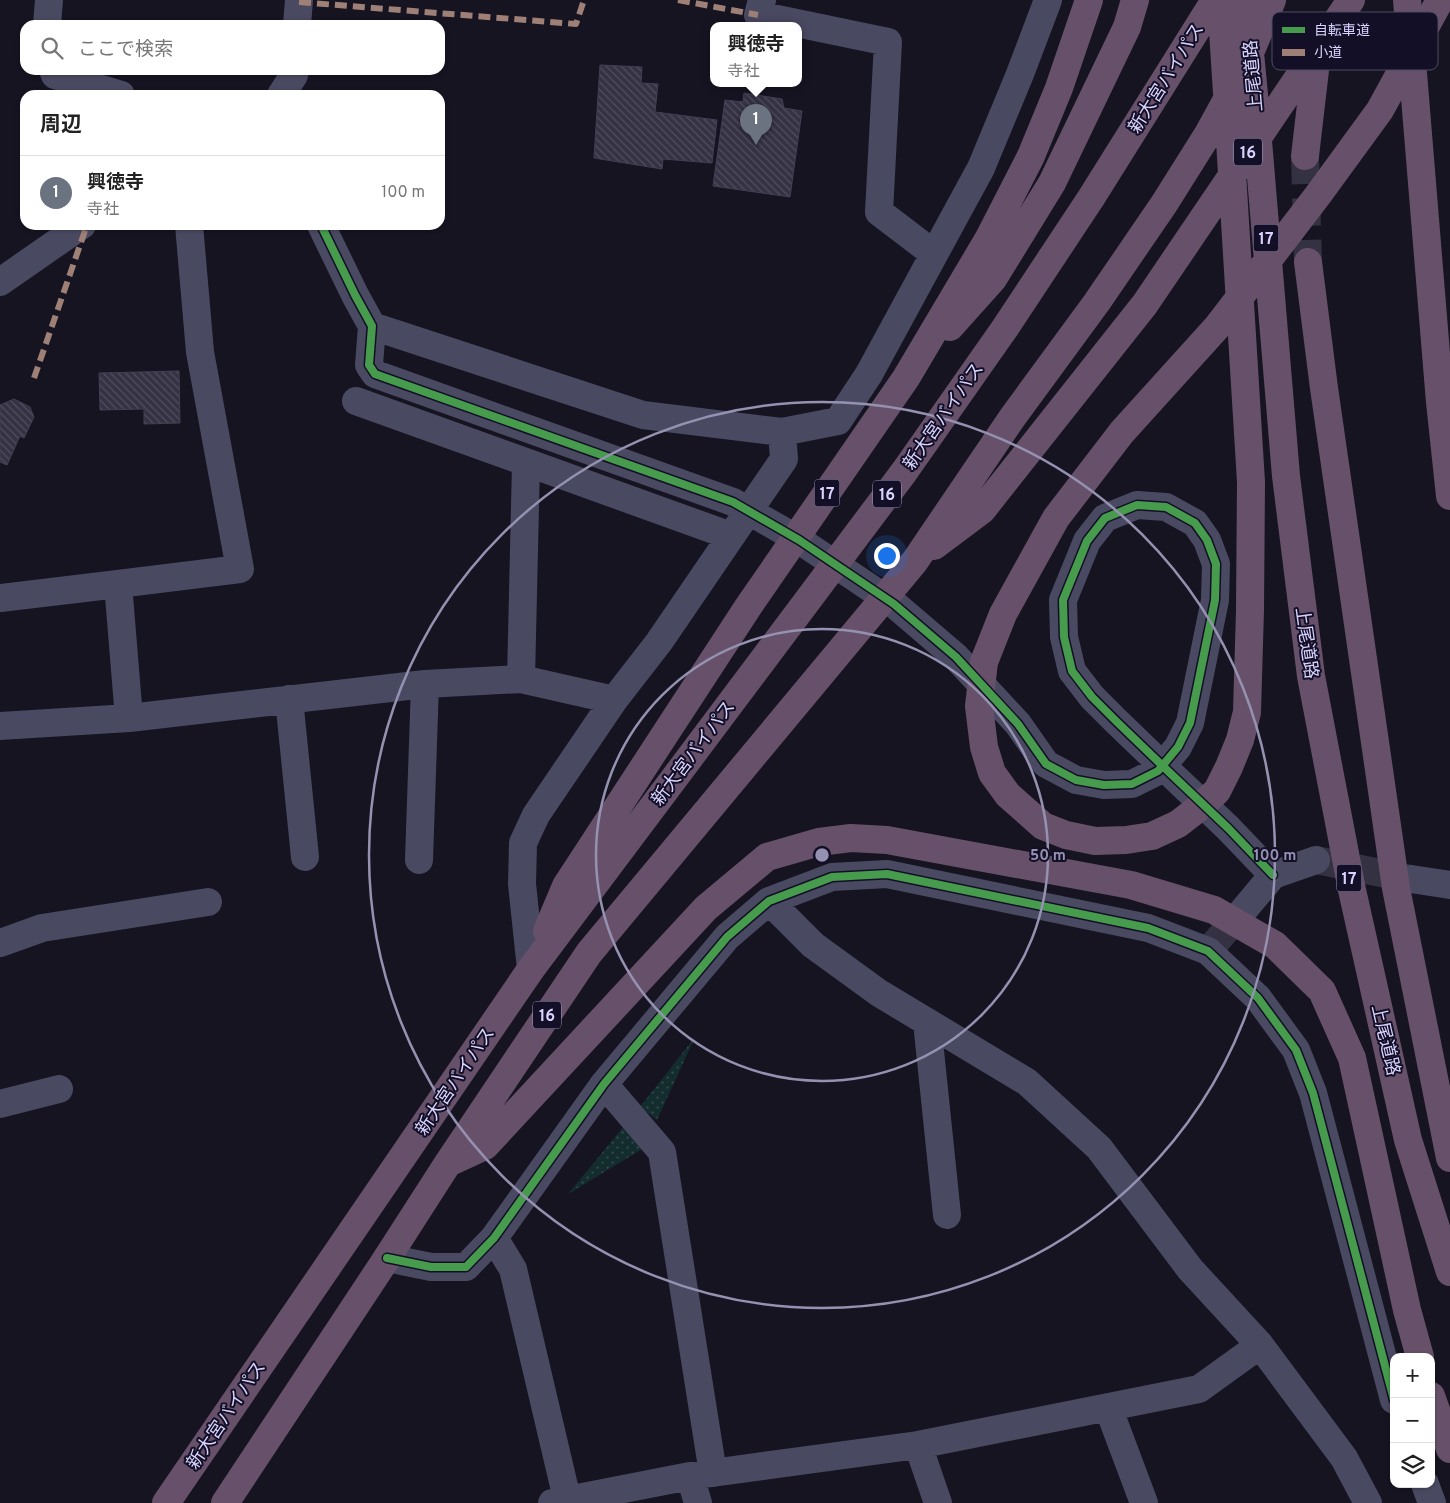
<!DOCTYPE html>
<html lang="ja">
<meta charset="utf-8">
<style>
:root{--surface:#fff;--page:#f2f2f2;--text:#222;--muted:#767676;--line:#e0e0e0;--accent:#7c3aed}
body{margin:0;font-family:Overpass,"Noto Sans JP",sans-serif;background:var(--page);color:var(--text)}
.controls{position:absolute;right:15px;bottom:15px;display:grid;overflow:hidden;border-radius:10px;box-shadow:0 1px 4px #0004}
.controls button{width:45px;height:45px;display:grid;place-items:center;padding:0;border:0;border-bottom:1px solid var(--line);background:var(--surface);color:var(--text);font:25px sans-serif}
.you{position:absolute;left:886px;top:555px;width:18px;height:18px;margin:-12px;border:4px solid #fff;border-radius:50%;background:#1a73e8;box-shadow:0 0 0 8px #1a73e833}
.badge{display:grid;place-items:center;width:32px;height:32px;border-radius:50%;background:var(--accent);color:#fff;font-size:16px;font-weight:700}
.pin{position:absolute;translate:-50% -41px;filter:drop-shadow(0 1px 2px #0008)}
.pin::after{content:'';position:absolute;top:26px;width:18px;height:15px;background:inherit;clip-path:polygon(0 0,100% 0,50% 100%)}
.popup{position:absolute;left:710px;top:22px;width:92px;height:65px;box-sizing:border-box;display:grid;place-content:center;border-radius:10px;background:var(--surface);filter:drop-shadow(0 1px 4px #0005);font-size:16px;white-space:nowrap;color:var(--muted)}
.popup b{font-size:19px;color:var(--text)}
.popup::after{content:'';position:absolute;left:50%;top:100%;margin-left:-10px;border:10px solid transparent;border-top-color:var(--surface)}
.list{margin:0;padding:0;list-style:none}
h2{display:flex;justify-content:space-between;align-items:center;height:65px;margin:0;padding:0 20px;font-size:21px}
h2 small{font-size:16px;font-weight:400;color:var(--muted)}
.list li{display:grid;grid-template-columns:32px 1fr auto;gap:15px;align-items:center;box-sizing:border-box;height:75px;padding:0 20px;border-top:1px solid var(--line)}
.list b{display:block;font-size:19px;white-space:nowrap}
.list p{margin:0;font-size:16px;white-space:nowrap;color:var(--muted)}
.list em{font-size:16px;font-style:normal;color:var(--muted)}
.icon{flex:none;width:28px;height:28px;fill:none;stroke:currentColor;stroke-width:2;stroke-linecap:round;stroke-linejoin:round}
.map{position:relative;flex:none;width:1450px;height:1503px;overflow:hidden}
.search{position:absolute;background:var(--surface);box-shadow:0 1px 4px #0004;left:20px;top:20px;width:425px;height:55px;display:flex;align-items:center;gap:12px;box-sizing:border-box;padding:0 18px;border-radius:15px;color:var(--muted);font-size:19px}
.panel{position:absolute;background:var(--surface);box-shadow:0 1px 4px #0004;left:20px;top:90px;width:425px;height:140px;border-radius:15px}
.map>svg:first-child{display:block}
.park{fill:url(#park-dots)}
.building{fill:url(#building-back-hatch);stroke:#433f54}
.lines{fill:none;stroke-linecap:round;stroke-linejoin:round}
.minor-tunnel{stroke:#333142;stroke-width:28;stroke-dasharray:28 14;stroke-linecap:butt}
.highway-tunnel{stroke:#333142;stroke-width:28;stroke-dasharray:28 14;stroke-linecap:butt}
.minor{stroke:#4a4962;stroke-width:28}
.highway{stroke:#67516a;stroke-width:28}
.quiet{stroke:#9e8076;stroke-width:6;stroke-dasharray:12 6;stroke-linecap:butt}
.cycleway-casing{stroke:#130f26;stroke-width:11}
.cycleway{stroke:#469c4c;stroke-width:8}
.ring{fill:none;stroke:#9591b1;stroke-width:2.5}
.labels{text-anchor:middle;stroke-width:4;stroke-linejoin:round;paint-order:stroke}
.shield{fill:#130f26;stroke:#9e99be;stroke-width:1}
.shield-label{font-size:16px;font-weight:bold;fill:#d9d4ff}
.street-label{font-size:18px;fill:#d9d4ff;stroke:#130f26}
.key{fill:#130f26;stroke:#4e4a67;stroke-width:1}
.key-label{font-size:14px;fill:#d9d4ff}
.centre{fill:#9591b1;stroke:#130f26;stroke-width:2.5}
.ring-label{font-size:15px;text-anchor:middle;font-weight:bold;fill:#9591b1;stroke:#130f26;stroke-width:4;stroke-linejoin:round;paint-order:stroke}
</style>
<div class="map">
<svg width="1450" height="1503" viewBox="0 0 1450 1503">
<defs>
<pattern id="park-dots" width="8" height="8" patternUnits="userSpaceOnUse" patternTransform="scale(1.25)"><rect width="8" height="8" fill="#132c2d"/><path d="M2 2h.1M6 6h.1" fill="none" stroke="#354a4c" stroke-width="1.8" stroke-linecap="round"/></pattern>
<pattern id="building-back-hatch" width="6" height="6" patternUnits="userSpaceOnUse" patternTransform="scale(1.25)"><rect width="6" height="6" fill="#343243"/><path d="M-1 5l2 2M0 0l6 6M5-1l2 2" fill="none" stroke="#514f5f"/></pattern>
</defs>
<rect width="100%" height="100%" fill="#161421"/>
<!-- park -->
<path class="park" d="M 695,1037 L 657,1120 L 640,1107 Z
M 625,1125 L 644,1148 L 568,1194 Z"/>
<!-- building -->
<path class="building" d="M 600,65 L 642,67 L 641,83 L 658,84 L 655,112 L 717,120 L 712,163 L 663,159 L 662,169 L 594,158 Z
M 744,93 L 782,99 L 784,108 L 802,111 L 790,197 L 713,186 L 725,100 L 743,102 Z
M 179,371 L 180,423 L 144,424 L 144,409 L 100,410 L 99,373 Z
M 14,399 L 30,407 L 34,417 L 24,438 L 20,436 L 7,465 L 0,462 L 0,405 Z"/>
<g class="lines">
<!-- minor-tunnel -->
<path class="minor-tunnel" d="M 1316,860 L 1411,879
M 1208,951 L 1242,912"/>
<!-- highway-tunnel -->
<path class="highway-tunnel" d="M 1305,156 L 1308,262"/>
<!-- minor -->
<path class="minor" d="M 762,0 L 758,15 L 888,42 L 879,212 L 934,254
M 47,25 L 49,0
M 297,25 L 299,0
M 53,70 L 55,75 L 121,95
M 281,95 L 294,75 L 295,70
M 321,225 L 355,295 L 372,326 L 369,365 L 375,374 L 733,502 L 799,540 L 894,604 L 956,657 L 1018,724 L 1046,764 L 1076,780 L 1104,785 L 1132,784 L 1158,771 L 1178,747 L 1190,723 L 1215,600 L 1216,564 L 1207,540 L 1195,523 L 1166,507 L 1137,505 L 1105,518 L 1087,541 L 1063,600 L 1064,637 L 1072,671 L 1092,697 L 1116,721 L 1170,773 L 1228,828 L 1273,875
M 0,282 L 82,225
M 372,326 L 643,415 L 782,432 L 838,421 L 869,374 L 981,168 L 1020,74 L 1048,0
M 356,401 L 731,536
M 0,598 L 118,584
M 521,679 L 526,463
M 289,699 L 305,857
M 129,718 L 118,584 L 240,569 L 200,352 L 189,225
M 0,726 L 129,718 L 425,684 L 521,679 L 614,700
M 419,860 L 425,684
M 1411,879 L 1450,885
M 769,901 L 813,945 L 879,993 L 1027,1082 L 1099,1148 L 1190,1269 L 1260,1345 L 1344,1458 L 1368,1503
M 1242,912 L 1273,875 L 1316,860
M 0,943 L 42,928 L 208,902
M 531,969 L 522,884 L 523,843 L 536,815 L 614,700 L 659,642 L 784,459 L 782,432
M 927,1022 L 947,1215
M 604,1084 L 662,1152 L 713,1473
M 0,1104 L 59,1089
M 494,1238 L 513,1269 L 568,1503
M 387,1258 L 431,1267 L 466,1267 L 494,1238 L 604,1084 L 727,937 L 769,901 L 832,877 L 887,874 L 1148,928 L 1208,951 L 1258,998 L 1296,1050 L 1313,1093 L 1394,1400
M 1108,1407 L 1144,1503
M 918,1445 L 938,1503
M 690,1476 L 698,1503
M 1425,1484 L 1432,1503
M 552,1503 L 690,1476 L 918,1445 L 1199,1389 L 1260,1345"/>
<!-- highway -->
<path class="highway" d="M 1221,0 L 1229,124 L 1251,482 L 1250,610 L 1247,712 L 1240,740 L 1229,767 L 1217,791 L 1196,810 L 1178,824 L 1152,836 L 1126,840 L 1095,841 L 1066,835 L 1043,826 L 1008,795 L 992,773 L 984,747 L 979,706 L 984,662 L 1003,614 L 1056,518 L 1122,432 L 1217,327 L 1318,195 L 1380,110 L 1440,0
M 1245,0 L 1255,105 L 1286,476 L 1311,676 L 1352,890 L 1408,1140 L 1450,1272
M 1407,0 L 1440,402 L 1450,496
M 1305,156 L 1317,53
M 1308,262 L 1324,388 L 1396,888 L 1450,1158
M 950,327 L 993,279 L 1052,183 L 1127,27 L 1135,0
M 934,546 L 982,510 L 1145,304 L 1351,0
M 547,931 L 566,886 L 748,607 L 906,378 L 989,238 L 1031,156 L 1059,88 L 1089,0
M 448,1163 L 485,1146 L 706,908 L 767,857 L 819,842 L 851,838 L 887,840 L 1131,885 L 1214,910 L 1275,945 L 1322,991 L 1352,1058 L 1407,1310 L 1420,1357
M 1431,1396 L 1450,1449
M 166,1503 L 531,969 L 904,472 L 1005,328 L 1091,198 L 1215,0
M 225,1503 L 387,1258 L 448,1163 L 589,953 L 915,561 L 1012,418 L 1097,302 L 1164,204 L 1208,134 L 1242,72 L 1272,0"/>
<!-- quiet -->
<path class="quiet" d="M 678,0 L 758,15
M 299,2 L 576,24 L 584,0
M 34,378 L 87,225"/>
<defs>
<path id="cycleway" d="M 321,225 L 355,295 L 372,326 L 369,365 L 375,374 L 733,502 L 799,540 L 894,604 L 956,657 L 1018,724 L 1046,764 L 1076,780 L 1104,785 L 1132,784 L 1158,771 L 1178,747 L 1190,723 L 1215,600 L 1216,564 L 1207,540 L 1195,523 L 1166,507 L 1137,505 L 1105,518 L 1087,541 L 1063,600 L 1064,637 L 1072,671 L 1092,697 L 1116,721 L 1170,773 L 1228,828 L 1273,875
M 387,1258 L 431,1267 L 466,1267 L 494,1238 L 604,1084 L 727,937 L 769,901 L 832,877 L 887,874 L 1148,928 L 1208,951 L 1258,998 L 1296,1050 L 1313,1093 L 1394,1400"/>
</defs>
<!-- cycleway casing -->
<use href="#cycleway" class="cycleway-casing"/>
<!-- cycleway -->
<use href="#cycleway" class="cycleway"/>
</g>
<!-- distance rings -->
<g class="ring">
<circle cx="822" cy="855" r="226"/>
<circle cx="822" cy="855" r="453"/>
</g>
<g class="labels">
<!-- shield labels -->
<g class="shield">
<rect x="1234" y="138.5" width="28" height="27" rx="4"/>
<rect x="1253.5" y="224.5" width="25" height="27" rx="4"/>
<rect x="814.5" y="479.5" width="25" height="27" rx="4"/>
<rect x="873" y="480.5" width="28" height="27" rx="4"/>
<rect x="1336.5" y="864.5" width="25" height="27" rx="4"/>
<rect x="533" y="1001.5" width="28" height="27" rx="4"/>
</g>
<g class="shield-label">
<text x="1248" y="158">16</text>
<text x="1266" y="244">17</text>
<text x="827" y="499">17</text>
<text x="887" y="500">16</text>
<text x="1349" y="884">17</text>
<text x="547" y="1021">16</text>
</g>
<!-- street labels -->
<g class="street-label">
<text transform="translate(1253 76) rotate(-95)" y="6">上尾道路</text>
<text transform="translate(1166 78) rotate(-58)" y="6">新大宮バイパス</text>
<text transform="translate(943 416) rotate(-55)" y="6">新大宮バイパス</text>
<text transform="translate(1307 643) rotate(82)" y="6">上尾道路</text>
<text transform="translate(693 753) rotate(-53)" y="6">新大宮バイパス</text>
<text transform="translate(1386 1040) rotate(77)" y="6">上尾道路</text>
<text transform="translate(455 1081) rotate(-56)" y="6">新大宮バイパス</text>
<text transform="translate(226 1415) rotate(-56)" y="6">新大宮バイパス</text>
</g>
</g>
<!-- legend -->
<rect x="1272" y="12" width="166" height="58" rx="8" class="key"/>
<rect x="1282" y="27" width="23" height="6" fill="#469c4c"/>
<rect x="1282" y="49" width="23" height="7" fill="#9e8076"/>
<g class="key-label">
<text x="1314" y="35">自転車道</text>
<text x="1314" y="57">小道</text>
</g>
<circle cx="822" cy="855" r="8" class="centre"/>
<g class="ring-label">
<text x="1048" y="860">50 m</text>
<text x="1275" y="860">100 m</text>
</g>
</svg>
<div class="controls">
<button>+</button>
<button>−</button>
<button><svg class="icon" aria-label="layers" viewBox="0 0 24 24"><path d="M12 4l9 5-9 5-9-5zM3 14l9 5 9-5"/></svg></button>
</div>
<div class="you"></div>
<div class="pin badge" style="left:756px;top:145px;background:#6b7280">1</div>
<div class="popup"><b>興徳寺</b>寺社</div>
<div class="search"><svg class="icon" aria-label="search" viewBox="0 0 24 24"><circle cx="10" cy="10" r="6"/><path d="M15 15l6 6"/></svg>ここで検索</div>
<section class="panel">
<h2>周辺<small></small></h2>
<ul class="list">
<li><span class="badge" style="background:#6b7280">1</span><div><b>興徳寺</b><p>寺社</p></div><em>100 m</em></li>
</ul>
</section>
</div>
